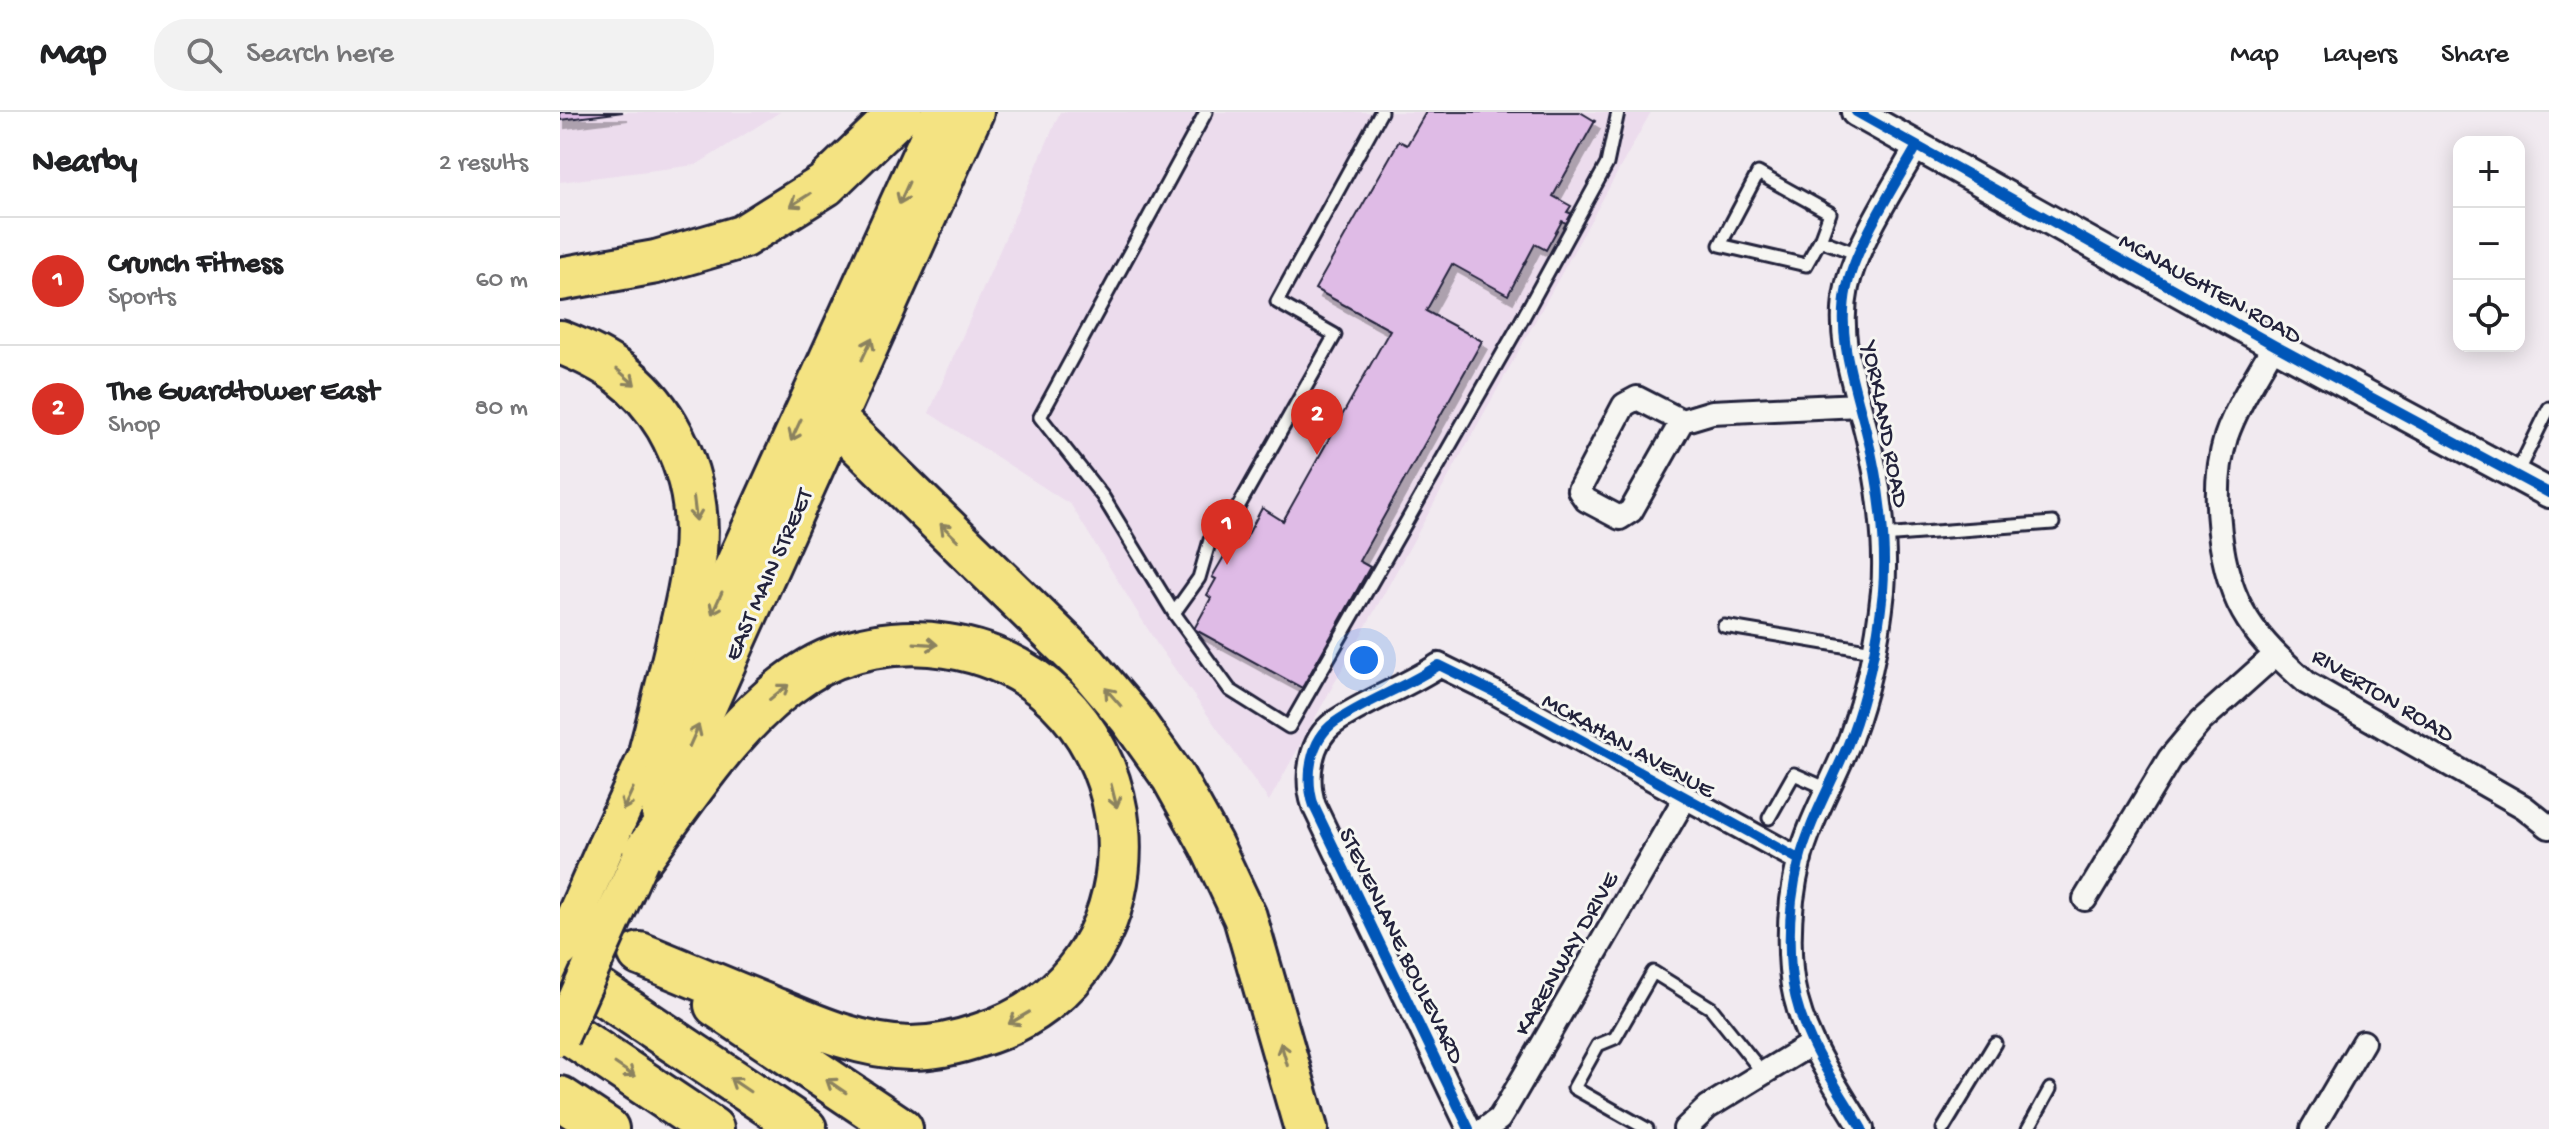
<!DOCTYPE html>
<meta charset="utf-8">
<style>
:root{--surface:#fff;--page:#f2f2f2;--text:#202124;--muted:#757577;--line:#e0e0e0;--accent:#d93025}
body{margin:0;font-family:"Gochi Hand",sans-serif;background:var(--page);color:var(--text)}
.controls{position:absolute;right:24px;top:24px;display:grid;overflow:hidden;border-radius:16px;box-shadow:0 4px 20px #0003}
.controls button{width:72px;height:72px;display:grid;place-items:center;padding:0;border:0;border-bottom:2px solid var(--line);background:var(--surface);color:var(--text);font:40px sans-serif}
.you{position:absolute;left:804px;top:548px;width:28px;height:28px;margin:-20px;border:6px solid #fff;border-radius:50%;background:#1a73e8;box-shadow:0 0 0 12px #1a73e833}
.badge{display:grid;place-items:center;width:52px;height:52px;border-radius:50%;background:var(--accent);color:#fff;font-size:26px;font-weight:700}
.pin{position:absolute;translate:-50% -66px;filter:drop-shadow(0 2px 4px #0008)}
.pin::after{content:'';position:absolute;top:42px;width:28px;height:24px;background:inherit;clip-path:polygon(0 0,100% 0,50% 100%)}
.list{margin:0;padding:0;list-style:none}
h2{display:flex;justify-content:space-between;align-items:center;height:104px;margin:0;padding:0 32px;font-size:34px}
h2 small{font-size:26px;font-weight:400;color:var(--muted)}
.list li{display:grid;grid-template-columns:52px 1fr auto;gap:24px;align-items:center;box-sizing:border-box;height:128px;padding:0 32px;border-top:2px solid var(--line)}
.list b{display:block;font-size:30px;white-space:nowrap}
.list p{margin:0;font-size:26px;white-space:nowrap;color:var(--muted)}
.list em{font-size:26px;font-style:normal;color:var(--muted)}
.icon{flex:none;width:44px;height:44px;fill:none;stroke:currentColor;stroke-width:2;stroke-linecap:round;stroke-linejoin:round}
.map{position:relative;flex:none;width:1989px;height:1017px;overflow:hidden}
header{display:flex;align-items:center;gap:48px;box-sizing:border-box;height:112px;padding:0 40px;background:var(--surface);border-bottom:2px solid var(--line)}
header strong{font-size:38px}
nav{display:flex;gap:44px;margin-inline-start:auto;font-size:28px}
.search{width:560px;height:72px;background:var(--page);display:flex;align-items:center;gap:20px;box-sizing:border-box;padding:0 28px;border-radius:32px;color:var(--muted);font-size:30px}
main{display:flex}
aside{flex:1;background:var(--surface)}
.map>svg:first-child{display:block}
.built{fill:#ecdced}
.building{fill:#dfbbe6;stroke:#22223b;stroke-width:2;filter:url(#shadow)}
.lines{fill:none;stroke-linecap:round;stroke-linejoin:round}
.service-casing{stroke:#22223b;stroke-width:17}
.minor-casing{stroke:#22223b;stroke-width:28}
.tertiary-casing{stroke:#22223b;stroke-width:34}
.primary-casing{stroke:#22223b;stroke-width:42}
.motorway-casing{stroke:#22223b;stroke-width:48}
.service{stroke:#f6f6f2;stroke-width:11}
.minor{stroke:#f6f6f2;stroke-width:22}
.tertiary{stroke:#f6f6f2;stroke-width:28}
.primary{stroke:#f4e382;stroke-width:36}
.motorway{stroke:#f4e382;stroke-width:42}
.primary-bridge-casing{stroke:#22223b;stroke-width:42;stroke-linecap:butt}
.primary-bridge{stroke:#f4e382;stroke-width:36}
.cycleway-casing{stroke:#f6f6f2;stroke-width:15}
.cycleway{stroke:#0057b8;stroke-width:10}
.oneway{stroke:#8b825e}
.labels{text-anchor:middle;stroke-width:6;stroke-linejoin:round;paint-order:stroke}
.street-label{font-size:24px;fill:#22223b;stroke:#f6f6f2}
</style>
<header>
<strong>Map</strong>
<div class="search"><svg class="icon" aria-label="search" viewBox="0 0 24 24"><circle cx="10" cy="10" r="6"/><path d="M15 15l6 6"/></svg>Search here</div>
<nav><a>Map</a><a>Layers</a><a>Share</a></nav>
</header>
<main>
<aside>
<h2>Nearby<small>2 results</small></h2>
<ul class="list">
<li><span class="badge">1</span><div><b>Crunch Fitness</b><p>Sports</p></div><em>60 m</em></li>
<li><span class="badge">2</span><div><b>The Guardtower East</b><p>Shop</p></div><em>80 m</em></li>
</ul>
</aside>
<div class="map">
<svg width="1989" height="1017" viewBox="0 0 1989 1017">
<defs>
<filter id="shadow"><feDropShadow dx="5" dy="8" stdDeviation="0" flood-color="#0004"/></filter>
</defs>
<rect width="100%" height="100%" fill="#f1eaf0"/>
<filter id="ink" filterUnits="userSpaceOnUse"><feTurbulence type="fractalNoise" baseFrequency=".0125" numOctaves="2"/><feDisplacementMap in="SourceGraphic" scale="16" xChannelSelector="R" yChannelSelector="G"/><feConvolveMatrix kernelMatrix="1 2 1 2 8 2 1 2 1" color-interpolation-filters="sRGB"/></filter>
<g filter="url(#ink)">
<!-- built -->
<path class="built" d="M 0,0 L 220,0 L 136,53 L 0,70 Z
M 500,0 L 1091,0 L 709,689 L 597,532 L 511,393 L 369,301 Z"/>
<!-- building -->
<path class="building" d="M 0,0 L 63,0 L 0,8 Z
M 866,0 L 1020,0 L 1035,9 L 993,84 L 1011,94 L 1007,100 L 1015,103 L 1010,113 L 1002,109 L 986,138 L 975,132 L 948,183 L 892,152 L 866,199 L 922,229 L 799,449 L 810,455 L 742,576 L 634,517 L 651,486 L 647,483 L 656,467 L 652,465 L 666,441 L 669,443 L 679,425 L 685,428 L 702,396 L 723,409 L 830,218 L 755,177 L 839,29 L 847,33 Z"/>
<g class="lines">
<defs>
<path id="service" d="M 646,0 L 480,305 L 543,385 L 614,501 L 670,578 L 729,615 L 959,213 L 1047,52 L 1058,0
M 1198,61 L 1270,101 L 1260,128 L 1246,153 L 1160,133 Z
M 1260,128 L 1298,142
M 1956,363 L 1989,296
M 1322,424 L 1493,411
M 614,501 L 639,466 L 650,428 L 677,397 L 775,223 L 717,190 L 821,0
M 1164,514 L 1313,539
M 1209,706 L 1234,662 L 1268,677
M 1087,1017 L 1014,976 L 1038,933 L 1055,926 L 1093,860 L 1151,896 L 1203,961
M 1383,1017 L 1435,931
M 1468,1017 L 1490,977"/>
<path id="minor" d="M 1714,233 C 1698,262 1677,293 1666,325 C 1650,377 1658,462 1688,508 C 1703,532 1726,552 1747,571 L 1964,695 L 1989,715
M 1077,286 L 1122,309 L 1071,399 L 1060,406 L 1026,388 L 1019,378 L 1064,293 Z
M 1122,309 L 1152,300 L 1299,293
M 1525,787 L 1610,646 L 1641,609 L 1716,542
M 909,1017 L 754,694 C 745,667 749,628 775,610 C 807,588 846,575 879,553 L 934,580 L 1240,748
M 925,1017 L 939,1007 L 947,994 L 1125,686
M 1125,1017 L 1148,995 L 1251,932
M 1302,1017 C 1272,967 1236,918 1231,858 C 1228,822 1230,786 1239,750 C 1250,707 1274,668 1290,627 C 1307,581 1318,528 1323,479 C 1327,431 1319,369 1307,323 C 1295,273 1276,227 1287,175 C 1296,133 1335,73 1357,34
M 1752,1017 L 1803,930"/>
<path id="tertiary" d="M 1296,0 L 1714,233 L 1989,381"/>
<path id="primary" d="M 100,701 L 415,0
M 45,736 L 380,0"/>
<path id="motorway" d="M 0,167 L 96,150 L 182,125 L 265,73 L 341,0
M 0,230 C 48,249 80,269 107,314 C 149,387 138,448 119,525 C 110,563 101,600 91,637
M 275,308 L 526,553 L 571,606 L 613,665 L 651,733 L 685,805 L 746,1017
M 80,747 C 128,683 175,606 243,562 C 284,535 340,526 387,534 C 596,566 623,860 420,923 C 397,931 374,936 350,936 C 300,935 252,913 207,894 C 164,877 122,859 80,842
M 0,853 L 245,1017
M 156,893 L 341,1017
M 0,915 L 152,1017
M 0,986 L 47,1017"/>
</defs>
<!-- service casing -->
<use href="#service" class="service-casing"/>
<!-- minor casing -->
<use href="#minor" class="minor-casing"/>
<!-- tertiary casing -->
<use href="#tertiary" class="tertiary-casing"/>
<!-- primary casing -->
<use href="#primary" class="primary-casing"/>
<!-- motorway casing -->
<use href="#motorway" class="motorway-casing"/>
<!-- service -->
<use href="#service" class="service"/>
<!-- minor -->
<use href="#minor" class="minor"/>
<!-- tertiary -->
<use href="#tertiary" class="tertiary"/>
<!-- primary -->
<use href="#primary" class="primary"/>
<!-- motorway -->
<use href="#motorway" class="motorway"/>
<defs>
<path id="primary-bridge" d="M 0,838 L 45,736
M 0,925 L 80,747"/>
</defs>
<!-- primary-bridge casing -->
<use href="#primary-bridge" class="primary-bridge-casing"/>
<!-- primary-bridge -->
<use href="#primary-bridge" class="primary-bridge"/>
<defs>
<path id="cycleway" d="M 1296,0 L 1714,233 L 1989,381
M 909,1017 L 754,694 C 745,667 749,628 775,610 C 807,588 846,575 879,553 L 934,580 L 1240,748
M 1302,1017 C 1272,967 1236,918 1231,858 C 1228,822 1230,786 1239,750 C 1250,707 1274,668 1290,627 C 1307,581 1318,528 1323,479 C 1327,431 1319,369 1307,323 C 1295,273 1276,227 1287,175 C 1296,133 1335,73 1357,34"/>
</defs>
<!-- cycleway casing -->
<use href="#cycleway" class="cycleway-casing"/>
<!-- cycleway -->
<use href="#cycleway" class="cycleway"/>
</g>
<!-- one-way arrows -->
<defs><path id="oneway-shaft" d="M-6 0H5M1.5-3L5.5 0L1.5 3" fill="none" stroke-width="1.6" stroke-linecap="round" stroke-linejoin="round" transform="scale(2)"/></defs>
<g class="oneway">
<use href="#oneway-shaft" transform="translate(344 81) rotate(114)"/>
<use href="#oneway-shaft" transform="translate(240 88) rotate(148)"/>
<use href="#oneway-shaft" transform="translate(307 237) rotate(-65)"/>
<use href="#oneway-shaft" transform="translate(66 265) rotate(41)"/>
<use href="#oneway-shaft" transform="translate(236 318) rotate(115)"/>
<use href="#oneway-shaft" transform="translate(135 397) rotate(83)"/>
<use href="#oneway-shaft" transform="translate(389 420) rotate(-136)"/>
<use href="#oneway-shaft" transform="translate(157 491) rotate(114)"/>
<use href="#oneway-shaft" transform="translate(366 532) rotate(4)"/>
<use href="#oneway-shaft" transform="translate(219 580) rotate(-38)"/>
<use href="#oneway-shaft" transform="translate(553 585) rotate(-131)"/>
<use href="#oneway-shaft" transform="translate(134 624) rotate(-66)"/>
<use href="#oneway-shaft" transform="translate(554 684) rotate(76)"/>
<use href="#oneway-shaft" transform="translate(68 687) rotate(115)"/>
<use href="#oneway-shaft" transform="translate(459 906) rotate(150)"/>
<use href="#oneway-shaft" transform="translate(724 942) rotate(-106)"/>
<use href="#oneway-shaft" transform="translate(65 958) rotate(34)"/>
<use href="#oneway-shaft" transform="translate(180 973) rotate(-146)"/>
<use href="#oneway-shaft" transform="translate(276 974) rotate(-146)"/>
</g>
</g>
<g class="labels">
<!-- street labels -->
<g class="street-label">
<text transform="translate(1651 175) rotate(29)" y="8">MCNAUGHTEN ROAD</text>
<text transform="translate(1327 312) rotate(79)" y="8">YORKLAND ROAD</text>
<text transform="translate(207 462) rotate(-66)" y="8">EAST MAIN STREET</text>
<text transform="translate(1824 582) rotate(31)" y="8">RIVERTON ROAD</text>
<text transform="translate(1069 632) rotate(29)" y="8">MCKAHAN AVENUE</text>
<text transform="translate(843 833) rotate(64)" y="8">STEVENLANE BOULEVARD</text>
<text transform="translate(1005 841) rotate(-60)" y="8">KARENWAY DRIVE</text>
</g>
</g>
</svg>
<div class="controls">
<button>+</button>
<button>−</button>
<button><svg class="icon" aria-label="locate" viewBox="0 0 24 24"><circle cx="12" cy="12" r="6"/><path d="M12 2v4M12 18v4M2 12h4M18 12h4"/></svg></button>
</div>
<div class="you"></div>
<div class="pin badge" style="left:667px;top:453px">1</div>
<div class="pin badge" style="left:757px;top:343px">2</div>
</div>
</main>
